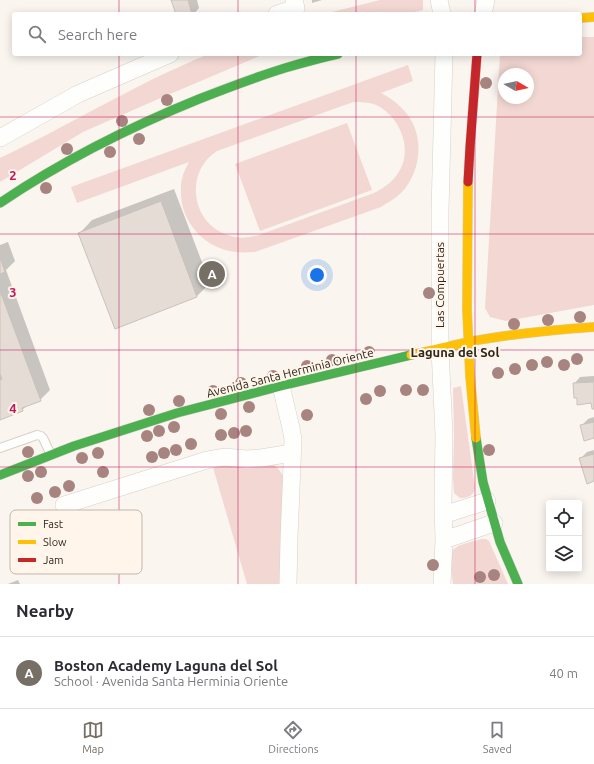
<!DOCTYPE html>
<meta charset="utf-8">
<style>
:root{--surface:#fff;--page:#f2f2f3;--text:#2b2b33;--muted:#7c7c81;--line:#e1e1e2;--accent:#766f66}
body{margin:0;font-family:Ubuntu,sans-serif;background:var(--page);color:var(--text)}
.controls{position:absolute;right:12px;bottom:12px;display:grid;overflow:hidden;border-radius:4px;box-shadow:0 2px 10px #0003}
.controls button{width:36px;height:36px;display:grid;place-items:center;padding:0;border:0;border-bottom:1px solid var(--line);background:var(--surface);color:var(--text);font:20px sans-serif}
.compass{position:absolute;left:498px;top:68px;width:36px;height:36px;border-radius:50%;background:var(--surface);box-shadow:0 2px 10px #0003;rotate:99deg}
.you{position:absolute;left:317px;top:275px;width:14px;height:14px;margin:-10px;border:3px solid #fff;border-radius:50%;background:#1a73e8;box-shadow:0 0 0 6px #1a73e833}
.badge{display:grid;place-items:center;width:26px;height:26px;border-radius:50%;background:var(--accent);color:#fff;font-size:13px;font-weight:700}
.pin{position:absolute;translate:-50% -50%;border:2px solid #fff;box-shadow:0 1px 4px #0006}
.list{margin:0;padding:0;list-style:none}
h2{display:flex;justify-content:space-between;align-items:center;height:52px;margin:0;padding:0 16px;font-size:17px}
h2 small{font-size:13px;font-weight:400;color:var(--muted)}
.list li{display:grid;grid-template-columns:26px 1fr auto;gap:12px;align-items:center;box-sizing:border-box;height:72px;padding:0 16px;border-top:1px solid var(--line)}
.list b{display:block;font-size:15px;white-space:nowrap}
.list p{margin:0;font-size:13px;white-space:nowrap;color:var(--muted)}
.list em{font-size:13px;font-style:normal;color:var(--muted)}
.icon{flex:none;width:22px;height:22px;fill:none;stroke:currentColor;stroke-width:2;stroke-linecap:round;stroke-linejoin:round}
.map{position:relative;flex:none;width:594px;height:584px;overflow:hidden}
.search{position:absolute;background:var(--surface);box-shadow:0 2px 10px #0003;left:12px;right:12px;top:12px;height:44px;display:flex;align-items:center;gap:10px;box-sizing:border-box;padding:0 14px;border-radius:4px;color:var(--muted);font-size:15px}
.sheet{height:124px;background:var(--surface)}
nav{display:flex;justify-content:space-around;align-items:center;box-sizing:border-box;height:56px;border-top:1px solid var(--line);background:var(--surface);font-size:11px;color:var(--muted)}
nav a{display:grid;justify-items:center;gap:2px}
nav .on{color:var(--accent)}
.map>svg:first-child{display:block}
.green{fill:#f3d7d2;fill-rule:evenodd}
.shadow{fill:#0003}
.building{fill:#e6dcd6;stroke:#cac1bc}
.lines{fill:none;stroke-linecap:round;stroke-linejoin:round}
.lane-casing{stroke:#d6d0c8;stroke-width:10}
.street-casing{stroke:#d6d0c8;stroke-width:18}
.fast-casing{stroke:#d6d0c8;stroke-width:10}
.slow-casing{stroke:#d6d0c8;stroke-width:10}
.jam-casing{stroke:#d6d0c8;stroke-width:10}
.lane{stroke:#fefefd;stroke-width:8}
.street{stroke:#fefefd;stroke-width:17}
.fast{stroke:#4caf50;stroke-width:9}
.slow{stroke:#ffc107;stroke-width:9}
.jam{stroke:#c62828;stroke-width:9}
.tree{fill:#a88480}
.grid{fill:none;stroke:#c2185b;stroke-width:1;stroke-opacity:0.55}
.labels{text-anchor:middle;stroke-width:4;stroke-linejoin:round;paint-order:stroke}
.street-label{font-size:12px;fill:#2f271d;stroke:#fff5ea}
.neighbourhood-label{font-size:13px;font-weight:bold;fill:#2f271d;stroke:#fff5ea}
.key{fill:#fff5ea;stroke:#c1b7ac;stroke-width:1}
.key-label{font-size:11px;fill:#2f271d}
.grid-label{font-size:13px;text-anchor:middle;font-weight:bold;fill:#c2185b;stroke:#fff5ea;stroke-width:4;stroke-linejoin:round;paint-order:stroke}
</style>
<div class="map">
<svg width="594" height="584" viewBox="0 0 594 584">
<rect width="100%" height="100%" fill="#faf5ef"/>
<!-- green -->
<path class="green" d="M 380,0 L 423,0 L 423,10 L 407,14 L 324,14 Z
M 580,37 L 594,37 L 594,305 L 506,321 L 490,317 L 485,308 L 500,54 L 580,54 ZM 504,74 L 528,74 L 528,98 L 504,98 Z
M 209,54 L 264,54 L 156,100 L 83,132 L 0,182 L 0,158 C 70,125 137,83 209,54 Z
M 408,65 L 413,81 L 381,93 C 391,98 400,105 407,114 C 425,137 421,172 401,193 C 395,199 388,202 381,207 L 255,252 C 249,252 243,253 237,252 C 210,250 188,230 182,204 C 181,196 180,187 182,179 C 183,173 186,168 189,162 L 77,203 L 71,187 ZM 354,102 C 362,102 369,102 376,105 C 398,115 412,145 401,168 C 395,180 386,187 374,193 L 259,235 C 248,238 238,239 228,235 C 191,223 184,172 217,151 L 342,106 Z
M 347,123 L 372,190 L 260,231 L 235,164 Z
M 461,386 L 475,488 C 474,496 467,498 460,498 L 454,493 L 453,478 L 454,435 L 453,388 Z
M 271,463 C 277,467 280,470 283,476 L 282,579 L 279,584 L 247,584 L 212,464 Z
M 482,539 L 486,539 L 489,541 L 508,584 L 453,584 C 452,576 449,554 454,549 C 459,544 475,541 482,539 Z"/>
<!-- shadow -->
<path class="shadow" d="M 173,0 L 197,0 L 199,8 L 194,14 L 177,14 Z
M 312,0 L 322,0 L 312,3 Z
M 174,189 L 210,283 L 197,296 L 115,328 L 79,234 L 92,220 Z
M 8,242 L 15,261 L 6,270 L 50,390 L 40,400 L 28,405 L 22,410 L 0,419 L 0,374 L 1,374 L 0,371 L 0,245 Z
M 594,376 L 594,408 L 592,402 L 574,384 L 580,377 Z
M 594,417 L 594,437 L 581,426 L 588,419 Z
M 594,450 L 594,480 L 580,459 L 587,452 Z
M 18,580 L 20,584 L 8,584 Z"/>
<!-- building -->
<path class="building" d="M 171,0 L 188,0 L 192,14 L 176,14 Z
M 161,201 L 197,297 L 115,329 L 78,233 Z
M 0,257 L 5,272 L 0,274 Z
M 0,291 L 41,401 L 22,408 L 23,411 L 0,420 L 0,380 L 2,379 L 0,374 Z
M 594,382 L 594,409 L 592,409 L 591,403 L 577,405 L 577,398 L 574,398 L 573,383 Z
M 594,422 L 594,438 L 584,441 L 580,425 Z
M 594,454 L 594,481 L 587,484 L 579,458 Z"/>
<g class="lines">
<defs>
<path id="lane" d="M 0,448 L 37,435 L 41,436 L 43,438 L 51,455"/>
<path id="street" d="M 439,0 L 442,14
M 277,14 L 296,8 L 294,0
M 483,14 L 486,0
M 0,138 L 78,94 L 170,54
M 281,386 L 291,428 L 293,439 L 289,539 L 288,584
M 64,505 L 207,460 L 224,457 L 247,459 L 261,458 L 292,453
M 443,515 L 487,501
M 444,540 L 494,523
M 442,584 L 444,540 L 443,504 L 444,435 L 440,349 L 440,212 L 444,54"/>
<path id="fast" d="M 0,203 C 62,161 130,127 199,99 C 227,88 256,77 285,68 C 302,63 320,58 338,54
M 476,438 L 483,482 L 500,542 L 518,584
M 0,475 L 74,446 L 177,413 L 281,386 L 411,355"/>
<path id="slow" d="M 580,18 L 594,17
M 468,182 L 467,309 L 470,376 L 476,438
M 411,355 C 430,351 449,346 468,342 C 510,334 552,330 594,327"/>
<path id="jam" d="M 468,182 L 470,147 L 477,54"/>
</defs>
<!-- lane casing -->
<use href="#lane" class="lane-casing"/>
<!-- street casing -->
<use href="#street" class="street-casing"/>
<!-- fast casing -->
<use href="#fast" class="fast-casing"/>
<!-- slow casing -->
<use href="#slow" class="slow-casing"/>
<!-- jam casing -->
<use href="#jam" class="jam-casing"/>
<!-- lane -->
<use href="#lane" class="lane"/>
<!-- street -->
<use href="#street" class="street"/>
<!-- fast -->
<use href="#fast" class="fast"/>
<!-- slow -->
<use href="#slow" class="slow"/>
<!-- jam -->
<use href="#jam" class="jam"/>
</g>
<!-- trees -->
<g class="tree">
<circle cx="486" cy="83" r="6"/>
<circle cx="167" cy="100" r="6"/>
<circle cx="122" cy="121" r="6"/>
<circle cx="139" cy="139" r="6"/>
<circle cx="67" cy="149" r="6"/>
<circle cx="110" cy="152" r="6"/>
<circle cx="46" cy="188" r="6"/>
<circle cx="429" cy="293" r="6"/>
<circle cx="580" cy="317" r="6"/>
<circle cx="548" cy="320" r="6"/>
<circle cx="514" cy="324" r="6"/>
<circle cx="369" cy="352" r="6"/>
<circle cx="577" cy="359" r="6"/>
<circle cx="332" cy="360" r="6"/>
<circle cx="547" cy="362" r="6"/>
<circle cx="532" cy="365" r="6"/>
<circle cx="564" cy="365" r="6"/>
<circle cx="307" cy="366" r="6"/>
<circle cx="515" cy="369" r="6"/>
<circle cx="498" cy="373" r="6"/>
<circle cx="273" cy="376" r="6"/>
<circle cx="241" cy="383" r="6"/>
<circle cx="406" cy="390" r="6"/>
<circle cx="423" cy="390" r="6"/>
<circle cx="213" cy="391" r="6"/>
<circle cx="380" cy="391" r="6"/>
<circle cx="366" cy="399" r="6"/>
<circle cx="179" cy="401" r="6"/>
<circle cx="249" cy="407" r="6"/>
<circle cx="149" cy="410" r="6"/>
<circle cx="221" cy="414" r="6"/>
<circle cx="307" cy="415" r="6"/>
<circle cx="174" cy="427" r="6"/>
<circle cx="159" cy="431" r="6"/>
<circle cx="246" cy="431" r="6"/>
<circle cx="234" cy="433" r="6"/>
<circle cx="221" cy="435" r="6"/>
<circle cx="147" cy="436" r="6"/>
<circle cx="191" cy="444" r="6"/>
<circle cx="176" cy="450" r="6"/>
<circle cx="489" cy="450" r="6"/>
<circle cx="28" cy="452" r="6"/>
<circle cx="98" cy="453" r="6"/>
<circle cx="164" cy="453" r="6"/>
<circle cx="152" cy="457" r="6"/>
<circle cx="82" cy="458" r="6"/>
<circle cx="41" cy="472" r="6"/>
<circle cx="103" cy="472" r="6"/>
<circle cx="28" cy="476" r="6"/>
<circle cx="69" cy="486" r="6"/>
<circle cx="55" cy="492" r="6"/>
<circle cx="37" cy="498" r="6"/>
<circle cx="433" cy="565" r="6"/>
<circle cx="494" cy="575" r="6"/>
<circle cx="480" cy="577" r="6"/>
</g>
<!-- grid -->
<path class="grid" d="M 119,0 L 119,14M 238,0 L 238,14M 356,0 L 356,14M 475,0 L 475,14M 119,54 L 119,584M 238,54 L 238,584M 356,54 L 356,584M 475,54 L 475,584M 0,117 L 594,117M 0,234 L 594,234M 0,350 L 594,350M 0,467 L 594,467"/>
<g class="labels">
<!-- street labels -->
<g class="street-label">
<text transform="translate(440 285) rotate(-90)" y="4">Las Compuertas</text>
<text transform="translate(290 373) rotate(-14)" y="4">Avenida Santa Herminia Oriente</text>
</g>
<!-- neighbourhood labels -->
<g class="neighbourhood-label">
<text x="455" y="357">Laguna del Sol</text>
</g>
</g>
<!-- legend -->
<rect x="10" y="510" width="132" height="64" rx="6" class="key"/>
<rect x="18" y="522" width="18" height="4" fill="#4caf50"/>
<rect x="18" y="540" width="18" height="4" fill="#ffc107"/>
<rect x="18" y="558" width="18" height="4" fill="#c62828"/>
<g class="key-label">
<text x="43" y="528">Fast</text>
<text x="43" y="546">Slow</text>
<text x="43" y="564">Jam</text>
</g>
<g class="grid-label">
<text x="13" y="180">2</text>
<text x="13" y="297">3</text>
<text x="13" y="413">4</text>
</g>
</svg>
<div class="controls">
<button><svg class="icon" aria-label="locate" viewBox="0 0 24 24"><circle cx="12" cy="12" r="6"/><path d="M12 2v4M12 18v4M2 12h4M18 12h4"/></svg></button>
<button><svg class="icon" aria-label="layers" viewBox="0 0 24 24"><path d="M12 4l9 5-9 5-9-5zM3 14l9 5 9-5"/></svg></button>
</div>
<svg class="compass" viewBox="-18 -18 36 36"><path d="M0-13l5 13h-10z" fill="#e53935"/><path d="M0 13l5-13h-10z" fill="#7c7c81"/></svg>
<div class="you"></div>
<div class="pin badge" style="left:212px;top:274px">A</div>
<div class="search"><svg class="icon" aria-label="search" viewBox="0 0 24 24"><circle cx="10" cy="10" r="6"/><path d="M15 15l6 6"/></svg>Search here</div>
</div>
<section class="sheet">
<h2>Nearby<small></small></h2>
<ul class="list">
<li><span class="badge">A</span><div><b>Boston Academy Laguna del Sol</b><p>School · Avenida Santa Herminia Oriente</p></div><em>40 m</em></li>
</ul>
</section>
<nav>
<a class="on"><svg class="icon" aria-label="map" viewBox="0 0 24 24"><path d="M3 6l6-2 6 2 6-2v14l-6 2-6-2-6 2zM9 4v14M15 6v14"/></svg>Map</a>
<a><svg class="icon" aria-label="directions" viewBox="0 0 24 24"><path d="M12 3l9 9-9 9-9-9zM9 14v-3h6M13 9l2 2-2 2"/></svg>Directions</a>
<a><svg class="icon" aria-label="saved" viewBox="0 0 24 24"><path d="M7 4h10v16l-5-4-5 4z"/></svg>Saved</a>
</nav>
